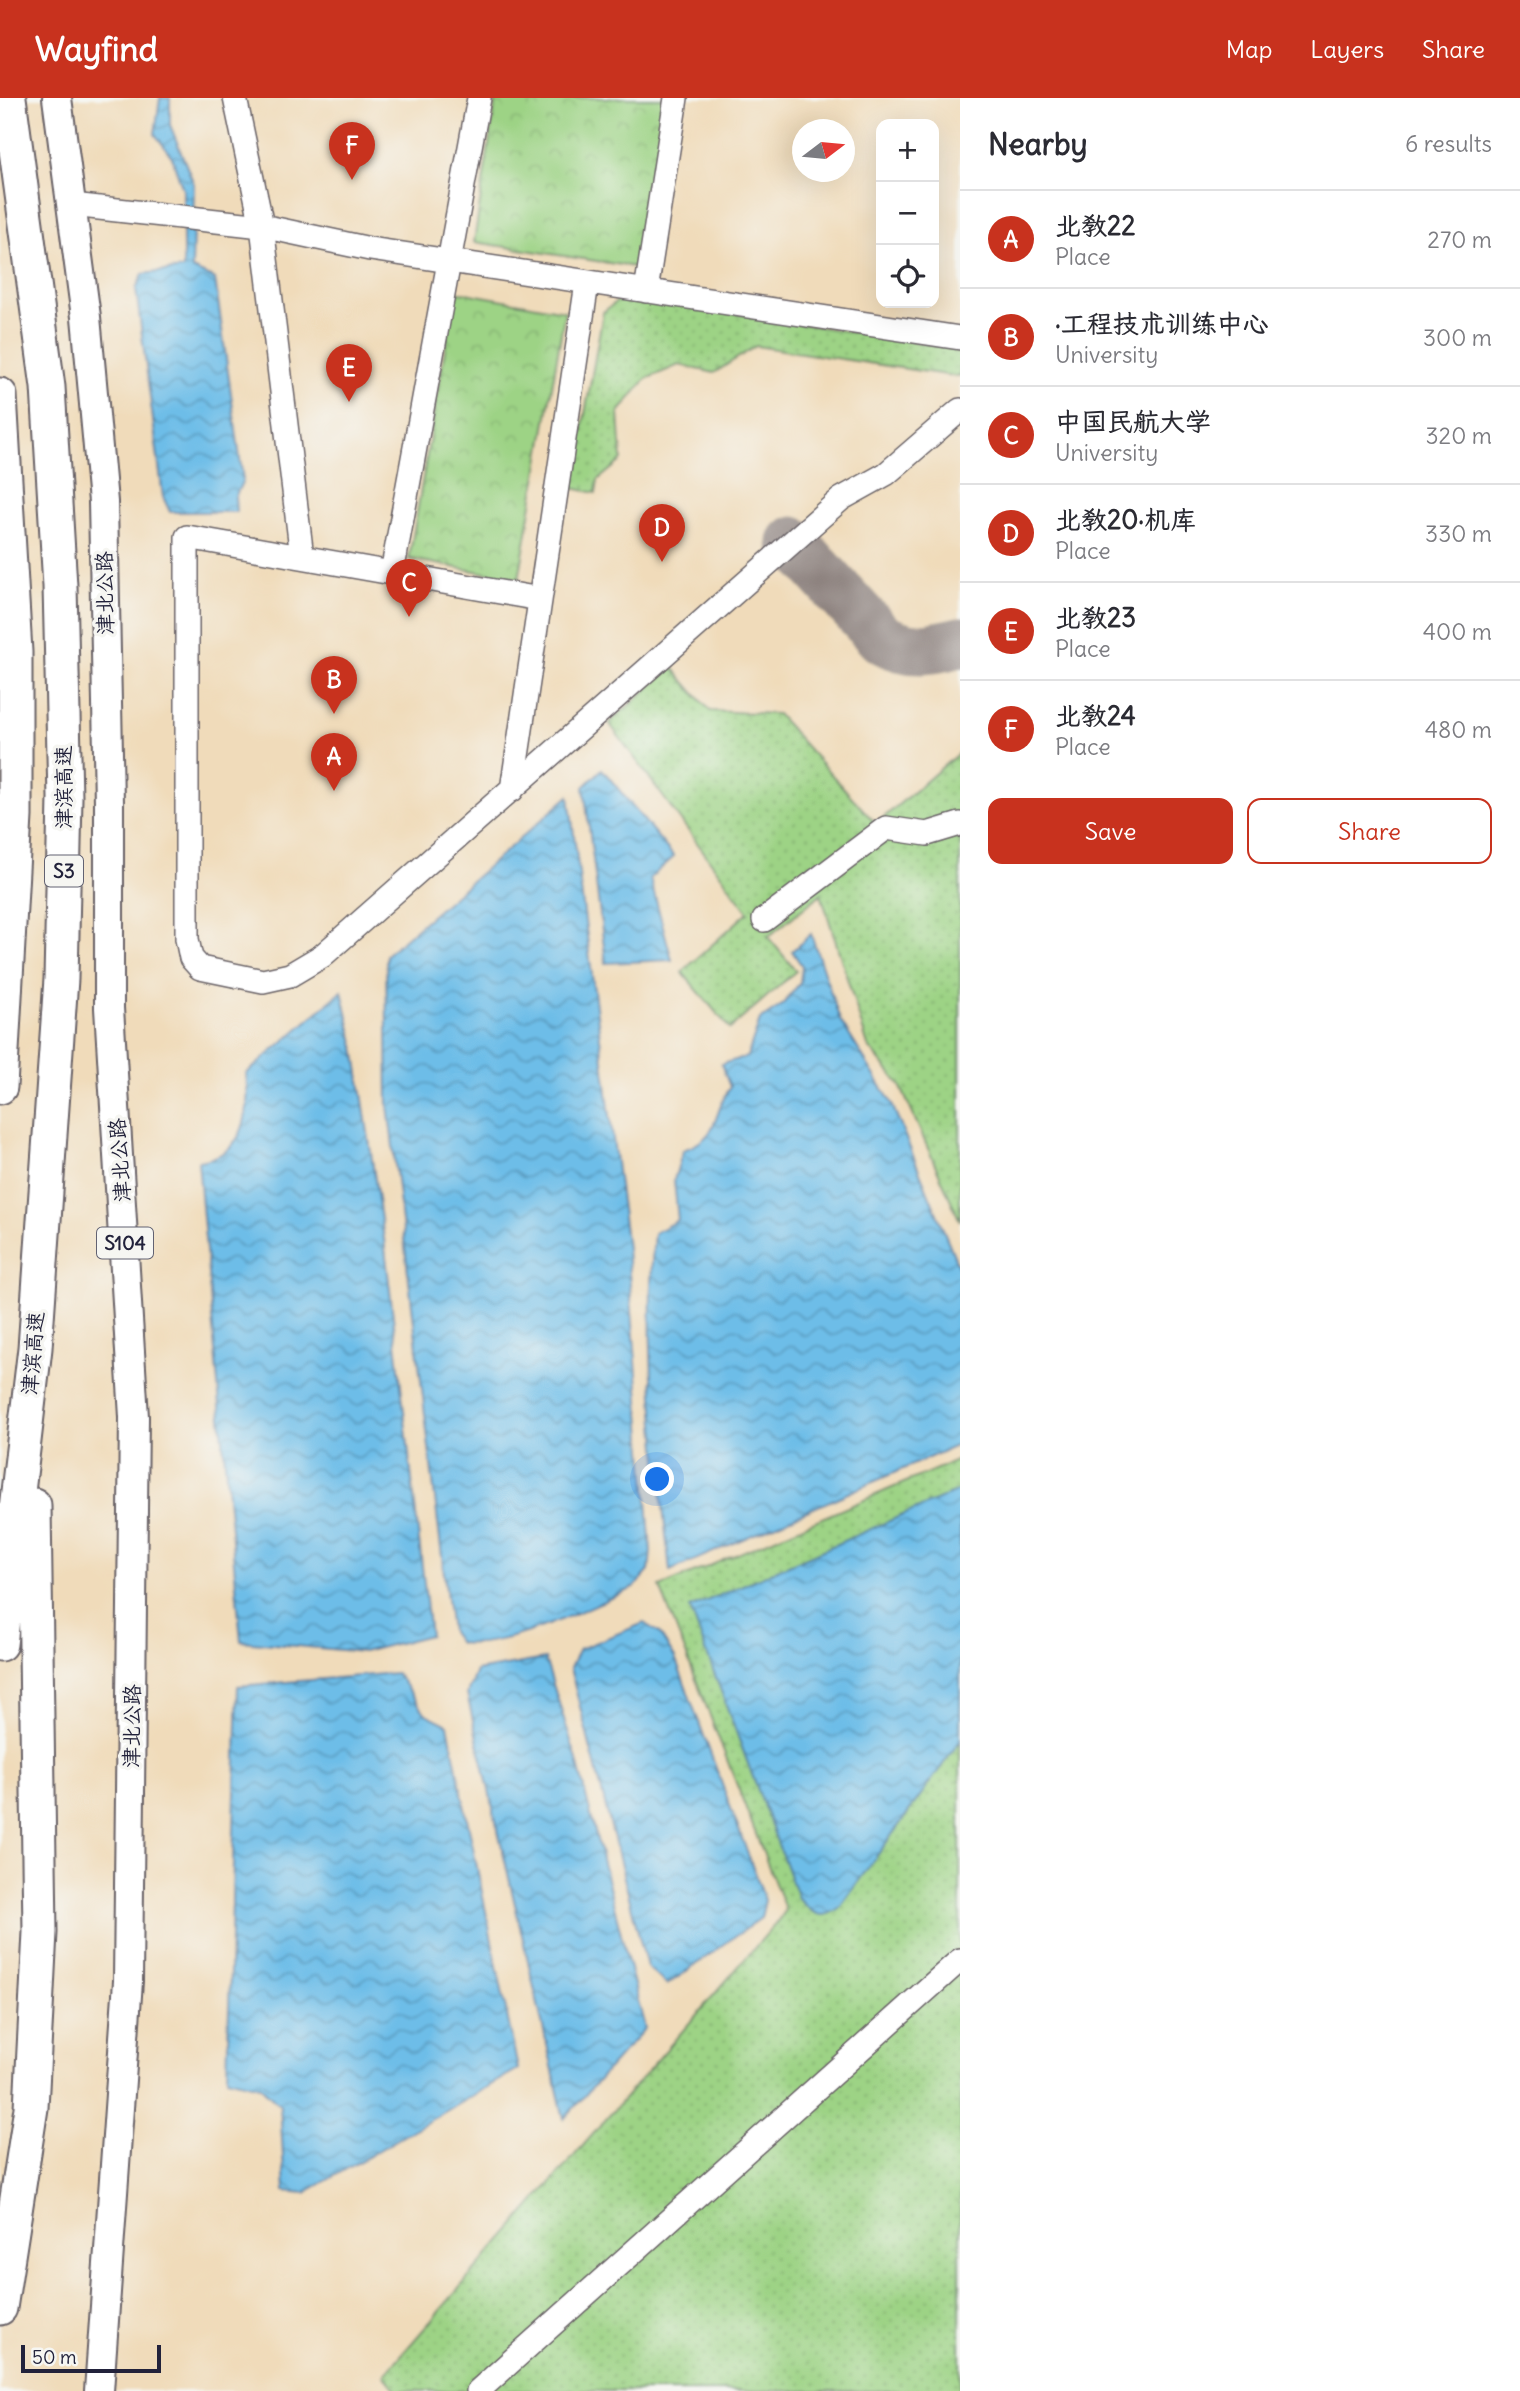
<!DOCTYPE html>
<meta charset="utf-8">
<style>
:root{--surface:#fff;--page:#f7f7f7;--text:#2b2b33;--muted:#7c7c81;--line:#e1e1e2;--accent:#c8321e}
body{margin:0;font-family:Delius,"LXGW WenKai TC",sans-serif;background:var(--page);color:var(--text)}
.controls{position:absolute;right:21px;top:21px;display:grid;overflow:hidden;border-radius:14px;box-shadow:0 7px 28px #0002}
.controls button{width:63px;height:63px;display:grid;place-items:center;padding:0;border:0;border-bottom:2px solid var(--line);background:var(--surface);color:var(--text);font:35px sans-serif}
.compass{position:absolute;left:792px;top:21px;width:63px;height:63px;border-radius:50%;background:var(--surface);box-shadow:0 7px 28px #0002;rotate:74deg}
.scale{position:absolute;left:21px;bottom:18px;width:140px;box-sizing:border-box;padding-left:7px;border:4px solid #22223b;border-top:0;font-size:19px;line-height:24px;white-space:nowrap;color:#22223b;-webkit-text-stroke:5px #f6f6f2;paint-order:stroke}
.you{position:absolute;left:658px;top:1382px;width:24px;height:24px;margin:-18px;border:5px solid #fff;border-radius:50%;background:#1a73e8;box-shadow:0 0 0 10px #1a73e833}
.badge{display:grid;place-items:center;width:46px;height:46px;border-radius:50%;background:var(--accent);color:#fff;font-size:23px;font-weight:700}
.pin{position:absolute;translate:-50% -58px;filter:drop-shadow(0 2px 4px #0008)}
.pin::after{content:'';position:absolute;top:37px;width:24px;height:21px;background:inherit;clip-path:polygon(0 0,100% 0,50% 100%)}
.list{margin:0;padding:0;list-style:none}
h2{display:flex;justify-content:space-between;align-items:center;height:91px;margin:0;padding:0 28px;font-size:30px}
h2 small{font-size:23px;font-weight:400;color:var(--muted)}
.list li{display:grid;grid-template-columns:46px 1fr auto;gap:21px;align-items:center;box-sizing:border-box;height:98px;padding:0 28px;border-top:2px solid var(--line)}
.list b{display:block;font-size:26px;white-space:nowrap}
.list p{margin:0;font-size:23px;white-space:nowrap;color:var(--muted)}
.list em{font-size:23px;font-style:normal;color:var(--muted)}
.actions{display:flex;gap:14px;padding:21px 28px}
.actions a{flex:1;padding:16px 0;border:2px solid var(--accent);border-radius:14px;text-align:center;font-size:24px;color:var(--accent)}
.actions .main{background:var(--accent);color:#fff}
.icon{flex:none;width:38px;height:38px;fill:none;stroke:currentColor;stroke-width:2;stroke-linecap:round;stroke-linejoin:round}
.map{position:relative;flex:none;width:960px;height:2293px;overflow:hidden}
header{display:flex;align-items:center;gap:42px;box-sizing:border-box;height:98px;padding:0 35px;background:var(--accent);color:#fff}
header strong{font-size:33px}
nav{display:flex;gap:38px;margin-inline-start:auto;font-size:24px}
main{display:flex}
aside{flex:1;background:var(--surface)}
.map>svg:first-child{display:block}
.grass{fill:url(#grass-dots);stroke:#607a60;stroke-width:2}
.park{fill:url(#park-crowns);stroke:#607a60;stroke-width:2}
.water{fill:url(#water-waves);stroke:#487092;stroke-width:2}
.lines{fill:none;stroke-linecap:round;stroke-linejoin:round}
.taxiway{stroke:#897e7a;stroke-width:51}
.minor-casing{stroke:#6a6367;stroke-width:26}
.major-casing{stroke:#6a6367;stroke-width:32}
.highway-casing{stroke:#6a6367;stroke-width:37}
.minor{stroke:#fff;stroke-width:23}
.major{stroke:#fff;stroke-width:28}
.highway{stroke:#fff;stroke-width:33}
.labels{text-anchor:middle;stroke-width:7;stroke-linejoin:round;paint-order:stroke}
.shield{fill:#f6f6f2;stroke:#626272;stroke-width:2}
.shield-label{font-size:19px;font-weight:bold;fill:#22223b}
.street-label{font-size:21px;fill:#22223b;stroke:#f6f6f2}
</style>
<header>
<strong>Wayfind</strong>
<nav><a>Map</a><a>Layers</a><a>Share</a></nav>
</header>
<main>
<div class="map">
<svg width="960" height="2293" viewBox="0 0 960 2293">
<defs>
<pattern id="grass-dots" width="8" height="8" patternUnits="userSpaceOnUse" patternTransform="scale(1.75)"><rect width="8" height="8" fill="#9dd385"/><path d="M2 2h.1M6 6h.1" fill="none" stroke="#87b574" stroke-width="1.8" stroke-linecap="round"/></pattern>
<pattern id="park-crowns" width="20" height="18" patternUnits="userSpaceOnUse" patternTransform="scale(1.75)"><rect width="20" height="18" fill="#9dd385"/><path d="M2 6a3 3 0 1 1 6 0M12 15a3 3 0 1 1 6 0" fill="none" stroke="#87b574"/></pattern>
<pattern id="water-waves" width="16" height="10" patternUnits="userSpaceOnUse" patternTransform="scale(1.75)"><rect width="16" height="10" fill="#6dbde8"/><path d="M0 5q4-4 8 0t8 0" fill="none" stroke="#5999bd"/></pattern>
</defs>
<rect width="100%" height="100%" fill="#f6f6f2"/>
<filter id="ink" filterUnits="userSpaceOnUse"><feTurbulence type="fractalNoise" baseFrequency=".0143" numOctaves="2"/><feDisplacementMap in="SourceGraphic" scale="14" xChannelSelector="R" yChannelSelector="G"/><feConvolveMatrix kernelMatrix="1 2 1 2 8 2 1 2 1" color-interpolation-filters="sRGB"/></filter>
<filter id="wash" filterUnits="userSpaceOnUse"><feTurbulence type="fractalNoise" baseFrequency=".00686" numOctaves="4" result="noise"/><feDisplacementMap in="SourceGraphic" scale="28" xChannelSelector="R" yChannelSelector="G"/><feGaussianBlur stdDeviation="1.57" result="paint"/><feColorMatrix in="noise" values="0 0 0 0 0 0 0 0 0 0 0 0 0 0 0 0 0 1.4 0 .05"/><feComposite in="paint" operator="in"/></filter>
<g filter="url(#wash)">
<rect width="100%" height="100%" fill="#f0dbba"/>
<!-- grass -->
<path class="grass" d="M 624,198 L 960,251 L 960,279 L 756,248 L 714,275 L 679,267 L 646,281 L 619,314 L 622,362 L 598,382 L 596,395 L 572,390 L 603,214 Z
M 672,569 L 710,613 L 777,616 L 876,726 L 960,654 L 960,1123 L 900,987 L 868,948 L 821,796 L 768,839 L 796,873 L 730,931 L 682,874 L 748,814 L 609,625 Z
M 960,1361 L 960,2293 L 397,2293 L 384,2277 L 784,1816 L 785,1811 L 660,1489 Z"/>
<!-- park -->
<path class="park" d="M 496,0 L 667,0 L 641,170 L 474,144 Z
M 455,193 L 565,213 L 519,481 L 409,461 Z"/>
<!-- water -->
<path class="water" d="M 160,0 L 170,0 L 170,27 L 194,86 L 192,171 L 215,181 L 243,382 L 235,399 L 236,414 L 170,414 L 163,399 L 136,191 L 143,176 L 183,171 L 183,92 L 172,59 L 155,36 Z
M 602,671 L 674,759 L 650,780 L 672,862 L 606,865 L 584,689 Z
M 569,698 L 627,1150 L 651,1453 L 649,1473 L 634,1490 C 585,1510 510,1551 459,1545 L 451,1534 L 388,1007 L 386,857 Z
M 811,836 L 840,922 L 891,1004 L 960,1172 L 960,1346 L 670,1473 C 657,1358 644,1250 654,1135 L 678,1122 L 674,1082 L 683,1052 C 721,1039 711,1019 730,989 L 721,966 L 747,959 L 760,922 L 782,907 L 800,885 L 802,868 L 792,853 Z
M 342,893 L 355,949 L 384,1141 L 430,1537 L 363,1554 L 241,1543 L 198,1063 C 245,1058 251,1015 246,976 Z
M 960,1392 L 960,1643 L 839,1810 C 821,1824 811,1815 798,1800 L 690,1510 Z
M 644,1525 L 659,1535 L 675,1560 L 765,1802 L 761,1820 L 667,1887 L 647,1869 L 570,1570 L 579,1551 Z
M 545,1561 L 576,1659 L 645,1930 L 564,2021 L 467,1596 L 476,1573 Z
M 396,1575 L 426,1616 L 448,1627 L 518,1971 L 305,2095 L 285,2093 L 280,2007 L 260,1988 L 227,1980 L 238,1588 Z"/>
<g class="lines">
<!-- taxiway -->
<path class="taxiway" d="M 793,444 L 881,540 C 909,556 930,552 960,544"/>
</g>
</g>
<g filter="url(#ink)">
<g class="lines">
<defs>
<path id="minor" d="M 235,0 L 262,128 L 302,459
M 72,107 L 262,128 L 370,151 L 960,240
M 646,193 L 676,0
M 392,475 L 479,0
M 540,501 L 187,439 L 187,841 L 191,860 L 200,870 L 263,883 L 290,877 L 322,858 L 841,401 L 886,376 L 960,312
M 512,692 L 587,185
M 764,822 L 886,730 L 927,736 L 960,726
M 478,2293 L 960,1862"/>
<path id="major" d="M 57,0 L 86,219 L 103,404 L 109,705 L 109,910 L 134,1319 L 128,1883 L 99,2293"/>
<path id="highway" d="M 0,297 L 15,554 L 15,718 L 0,989
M 0,1546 L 35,1250 L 61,881 L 65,700 L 60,488 L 48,289 L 9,0
M 0,2210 L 31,2010 L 40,1834 L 34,1407"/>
</defs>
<!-- minor casing -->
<use href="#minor" class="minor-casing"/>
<!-- major casing -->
<use href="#major" class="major-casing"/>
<!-- highway casing -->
<use href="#highway" class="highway-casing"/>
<!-- minor -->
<use href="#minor" class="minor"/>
<!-- major -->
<use href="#major" class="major"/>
<!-- highway -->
<use href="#highway" class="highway"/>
</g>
</g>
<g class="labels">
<!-- shield labels -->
<g class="shield">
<rect x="45" y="757.5" width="38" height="31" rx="5"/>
<rect x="97" y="1129.5" width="56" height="31" rx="5"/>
</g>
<g class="shield-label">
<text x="64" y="780">S3</text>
<text x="125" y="1152">S104</text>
</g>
<!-- street labels -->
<g class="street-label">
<text transform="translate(105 495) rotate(-91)" y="7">津北公路</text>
<text transform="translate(64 689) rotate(-90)" y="7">津滨高速</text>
<text transform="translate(120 1062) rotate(-94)" y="7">津北公路</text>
<text transform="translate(33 1255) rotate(-85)" y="7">津滨高速</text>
<text transform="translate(132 1628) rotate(-89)" y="7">津北公路</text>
</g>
</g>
</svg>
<div class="controls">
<button>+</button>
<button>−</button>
<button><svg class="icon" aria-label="locate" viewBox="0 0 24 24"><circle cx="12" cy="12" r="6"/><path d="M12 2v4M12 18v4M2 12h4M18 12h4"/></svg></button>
</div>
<svg class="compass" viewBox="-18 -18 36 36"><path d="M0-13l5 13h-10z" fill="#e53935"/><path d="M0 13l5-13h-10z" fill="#7c7c81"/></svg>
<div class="scale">50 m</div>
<div class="you"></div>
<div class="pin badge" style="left:334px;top:693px">A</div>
<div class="pin badge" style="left:334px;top:616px">B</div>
<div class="pin badge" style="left:409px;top:519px">C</div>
<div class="pin badge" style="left:662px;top:464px">D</div>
<div class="pin badge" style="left:349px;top:304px">E</div>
<div class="pin badge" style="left:352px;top:82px">F</div>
</div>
<aside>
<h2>Nearby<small>6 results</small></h2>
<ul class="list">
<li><span class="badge">A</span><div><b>北教22</b><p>Place</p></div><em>270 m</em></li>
<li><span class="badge">B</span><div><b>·工程技术训练中心</b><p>University</p></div><em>300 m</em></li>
<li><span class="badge">C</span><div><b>中国民航大学</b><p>University</p></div><em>320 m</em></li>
<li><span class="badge">D</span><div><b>北教20·机库</b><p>Place</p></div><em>330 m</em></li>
<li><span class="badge">E</span><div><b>北教23</b><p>Place</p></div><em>400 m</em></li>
<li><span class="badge">F</span><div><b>北教24</b><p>Place</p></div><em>480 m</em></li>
</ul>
<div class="actions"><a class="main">Save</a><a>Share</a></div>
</aside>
</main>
